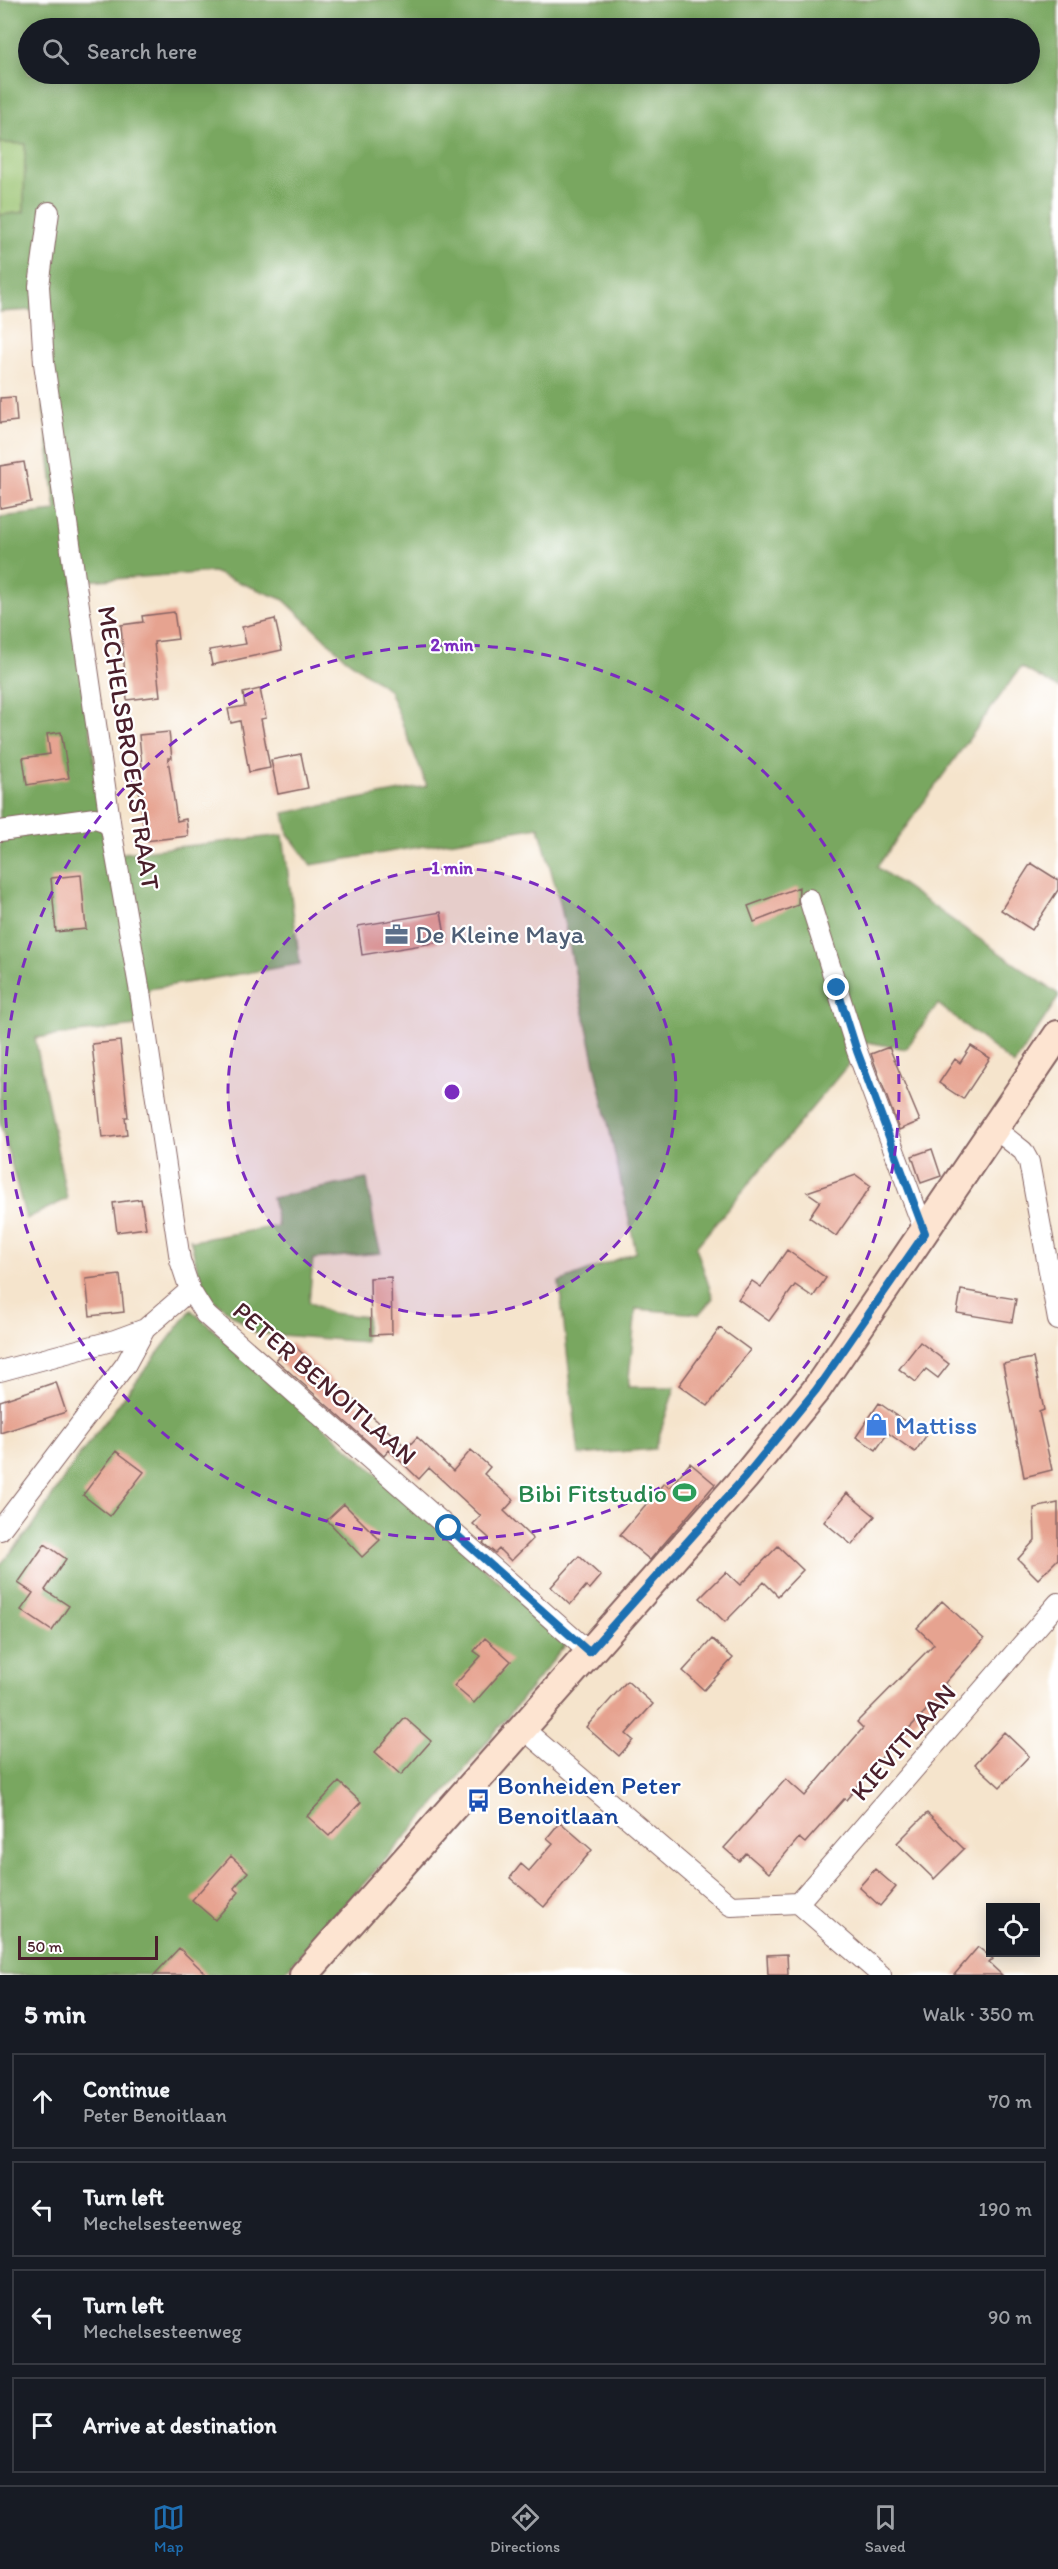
<!DOCTYPE html>
<meta charset="utf-8">
<style>
:root{--surface:#171b24;--page:#242831;--text:#f1f3f6;--muted:#9ea1a6;--line:#363941;--accent:#1f6fb2}
body{margin:0;font-family:Itim,sans-serif;background:var(--page);color:var(--text)}
.controls{position:absolute;right:18px;bottom:18px;display:grid;overflow:hidden;border-radius:0px;box-shadow:0 3px 15px #0003}
.controls button{width:54px;height:54px;display:grid;place-items:center;padding:0;border:0;border-bottom:2px solid var(--line);background:var(--surface);color:var(--text);font:30px sans-serif}
.scale{position:absolute;left:18px;bottom:15px;width:140px;box-sizing:border-box;padding-left:6px;border:3px solid #4a1f2b;border-top:0;font-size:16px;line-height:21px;white-space:nowrap;color:#4a1f2b;-webkit-text-stroke:4px #fff;paint-order:stroke}
.stop{position:absolute;width:18px;height:18px;margin:-14px;border:4px solid #1f6fb2;border-radius:50%;background:#fff}
.stop.end{background:#1f6fb2;border-color:#fff;box-shadow:0 2px 6px #0008}
.list{margin:0;padding:0;list-style:none}
h2{display:flex;justify-content:space-between;align-items:center;height:78px;margin:0;padding:0 24px;font-size:26px}
h2 small{font-size:20px;font-weight:400;color:var(--muted)}
.list li{display:grid;grid-template-columns:39px 1fr auto;gap:18px;align-items:center;box-sizing:border-box;height:96px;margin:0 12px 12px;padding:0 12px;border:2px solid var(--line);border-radius:0px}
.list b{display:block;font-size:22px;white-space:nowrap}
.list p{margin:0;font-size:20px;white-space:nowrap;color:var(--muted)}
.list em{font-size:20px;font-style:normal;color:var(--muted)}
.icon{flex:none;width:33px;height:33px;fill:none;stroke:currentColor;stroke-width:2;stroke-linecap:round;stroke-linejoin:round}
.map{position:relative;flex:none;width:1058px;height:1975px;overflow:hidden}
.search{position:absolute;background:var(--surface);box-shadow:0 3px 15px #0003;left:18px;right:18px;top:18px;height:66px;display:flex;align-items:center;gap:15px;box-sizing:border-box;padding:0 21px;border-radius:33px;color:var(--muted);font-size:22px}
.sheet{height:510px;background:var(--surface)}
nav{display:flex;justify-content:space-around;align-items:center;box-sizing:border-box;height:84px;border-top:2px solid var(--line);background:var(--surface);font-size:16px;color:var(--muted)}
nav a{display:grid;justify-items:center;gap:3px}
nav .on{color:var(--accent)}
.map>svg:first-child{display:block}
.green{fill:#97c16d;stroke:#70704c;stroke-width:1.5}
.forest{fill:#79a760;stroke:#626346;stroke-width:1.5;fill-rule:evenodd}
.building{fill:#e6a390}
.lines{fill:none;stroke-linecap:round;stroke-linejoin:round}
.street-casing{stroke:#866463;stroke-width:22}
.secondary-casing{stroke:#866463;stroke-width:32}
.street{stroke:#fff;stroke-width:20}
.secondary{stroke:#fde4d1;stroke-width:28}
.route{stroke:#1f6fb2;stroke-width:8}
.ring{fill:none;stroke:#7b2cbf;stroke-width:3;stroke-dasharray:10 8}
.labels{text-anchor:middle;stroke-width:4.5;stroke-linejoin:round;paint-order:stroke}
.street-label{font-size:26px;fill:#4a1f2b;stroke:#fff}
.service-label{font-size:26px;fill:#4e5e75;stroke:#fff;text-anchor:start}
.shop-label{font-size:26px;fill:#366cbe;stroke:#fff;text-anchor:start}
.leisure-label{font-size:26px;fill:#27864d;stroke:#fff;text-anchor:end}
.transit-label{font-size:26px;fill:#164399;stroke:#fff;text-anchor:start}
.centre{fill:#7b2cbf;stroke:#fff;stroke-width:3}
.ring-label{font-size:18px;text-anchor:middle;font-weight:bold;fill:#7b2cbf;stroke:#fff;stroke-width:4.5;stroke-linejoin:round;paint-order:stroke}
</style>
<div class="map">
<svg width="1058" height="1975" viewBox="0 0 1058 1975">
<rect width="100%" height="100%" fill="#fff"/>
<filter id="ink" filterUnits="userSpaceOnUse"><feTurbulence type="fractalNoise" baseFrequency=".0167" numOctaves="2"/><feDisplacementMap in="SourceGraphic" scale="12" xChannelSelector="R" yChannelSelector="G"/><feConvolveMatrix kernelMatrix="1 2 1 2 8 2 1 2 1" color-interpolation-filters="sRGB"/></filter>
<filter id="wash" filterUnits="userSpaceOnUse"><feTurbulence type="fractalNoise" baseFrequency=".008" numOctaves="4" result="noise"/><feDisplacementMap in="SourceGraphic" scale="24" xChannelSelector="R" yChannelSelector="G"/><feGaussianBlur stdDeviation="1.35" result="paint"/><feColorMatrix in="noise" values="0 0 0 0 0 0 0 0 0 0 0 0 0 0 0 0 0 1.4 0 .05"/><feComposite in="paint" operator="in"/></filter>
<g filter="url(#wash)">
<rect width="100%" height="100%" fill="#f5e4cc"/>
<!-- green -->
<path class="green" d="M 0,0 L 28,28 L 24,212 L 0,215 Z"/>
<!-- forest -->
<path class="forest" d="M 0,0 L 1058,0 L 1058,688 L 1021,667 L 877,867 L 1058,994 L 1058,998 L 1014,1065 L 938,1004 L 906,1049 L 867,1042 L 696,1247 L 713,1298 L 699,1314 L 636,1309 L 628,1387 L 675,1387 L 655,1449 L 579,1455 L 559,1282 L 636,1252 L 560,903 L 539,827 L 311,865 L 288,834 L 284,813 L 427,786 L 389,690 L 345,658 L 284,600 L 213,572 L 72,582 L 106,855 L 283,835 L 300,964 L 149,989 L 136,1026 L 35,1038 L 67,1199 L 26,1219 L 0,1122 L 0,517 L 56,511 L 32,310 L 0,312 L 0,215 L 24,212 L 25,144 L 0,143 ZM 28,28 L 1030,28 L 1030,74 L 28,74 Z
M 367,1179 L 375,1232 L 381,1253 L 313,1259 L 309,1302 L 331,1313 L 367,1317 L 365,1342 L 256,1333 L 203,1292 L 190,1238 L 192,1241 L 278,1226 L 272,1198 Z
M 191,1310 L 568,1642 L 452,1785 L 282,1975 L 0,1975 L 0,1565 L 31,1529 L 77,1458 Z"/>
<g id="blocks">
<!-- building -->
<path class="building" d="M 15,397 L 17,421 L 0,423 L 0,398 Z
M 24,462 L 31,502 L 0,508 L 0,466 Z
M 174,612 L 178,639 L 154,642 L 160,696 L 127,700 L 121,625 L 143,622 L 142,616 Z
M 275,619 L 282,650 L 212,665 L 209,650 L 246,644 L 242,627 Z
M 260,689 L 266,718 L 261,719 L 270,768 L 249,772 L 240,721 L 231,723 L 228,709 L 245,706 L 243,693 Z
M 61,732 L 69,778 L 27,785 L 23,758 L 50,754 L 47,734 Z
M 169,732 L 172,758 L 168,758 L 177,821 L 186,819 L 188,836 L 145,841 L 138,779 L 143,778 L 139,735 Z
M 301,754 L 308,788 L 278,794 L 271,760 Z
M 1031,863 L 1058,880 L 1058,890 L 1032,930 L 1001,910 Z
M 81,875 L 86,929 L 56,932 L 51,878 Z
M 799,887 L 798,905 L 754,922 L 748,906 Z
M 441,912 L 446,941 L 362,955 L 358,926 Z
M 120,1041 L 128,1117 L 125,1117 L 127,1135 L 102,1138 L 92,1044 Z
M 971,1046 L 990,1058 L 963,1099 L 939,1083 L 955,1059 L 960,1063 Z
M 889,1047 L 920,1121 L 899,1130 L 871,1054 Z
M 932,1149 L 941,1176 L 921,1183 L 912,1156 Z
M 856,1175 L 871,1186 L 836,1236 L 809,1217 L 820,1201 L 807,1192 Z
M 141,1199 L 146,1228 L 117,1232 L 113,1203 Z
M 787,1250 L 826,1278 L 813,1297 L 795,1285 L 769,1321 L 738,1299 L 752,1281 L 761,1287 Z
M 120,1275 L 124,1312 L 90,1316 L 86,1279 Z
M 391,1277 L 392,1334 L 371,1335 L 370,1278 Z
M 961,1290 L 1016,1299 L 1012,1322 L 957,1313 Z
M 720,1328 L 750,1350 L 708,1406 L 679,1385 Z
M 920,1342 L 949,1364 L 938,1378 L 926,1369 L 916,1382 L 899,1369 Z
M 291,1343 L 407,1448 L 417,1437 L 453,1471 L 471,1450 L 490,1467 L 484,1474 L 514,1500 L 504,1511 L 533,1539 L 511,1561 L 499,1549 L 495,1553 L 483,1543 L 489,1538 L 473,1524 L 481,1516 L 429,1468 L 419,1479 L 389,1450 L 384,1456 L 276,1360 Z
M 1033,1358 L 1044,1410 L 1039,1412 L 1052,1470 L 1024,1477 L 1003,1364 Z
M 56,1382 L 66,1412 L 0,1433 L 0,1401 Z
M 879,1403 L 926,1436 L 915,1452 L 888,1433 L 876,1450 L 856,1437 Z
M 116,1451 L 144,1472 L 110,1516 L 83,1495 Z
M 690,1463 L 715,1484 L 650,1560 L 620,1535 L 664,1483 L 669,1488 Z
M 847,1493 L 875,1516 L 852,1545 L 824,1522 Z
M 1058,1503 L 1058,1559 L 1038,1579 L 1018,1559 L 1035,1540 L 1034,1508 Z
M 344,1504 L 380,1540 L 362,1557 L 327,1520 Z
M 45,1544 L 66,1559 L 45,1590 L 69,1606 L 52,1631 L 21,1610 L 33,1593 L 18,1583 Z
M 778,1546 L 803,1570 L 778,1596 L 764,1582 L 725,1622 L 700,1598 L 726,1572 L 740,1585 Z
M 579,1556 L 601,1576 L 590,1589 L 586,1586 L 570,1605 L 551,1587 Z
M 942,1601 L 984,1639 L 945,1683 L 949,1687 L 887,1751 L 846,1800 L 844,1799 L 805,1843 L 799,1838 L 769,1873 L 746,1853 L 739,1861 L 724,1848 L 786,1779 L 805,1796 L 863,1728 L 857,1722 L 934,1644 L 917,1628 Z
M 485,1638 L 511,1661 L 474,1703 L 454,1686 L 481,1656 L 474,1651 Z
M 712,1639 L 733,1658 L 704,1690 L 683,1671 Z
M 627,1681 L 653,1704 L 626,1734 L 633,1740 L 619,1756 L 586,1727 Z
M 405,1718 L 431,1741 L 401,1775 L 375,1752 Z
M 1004,1732 L 1029,1756 L 1000,1787 L 975,1764 Z
M 339,1782 L 361,1802 L 329,1836 L 307,1816 Z
M 927,1813 L 964,1849 L 934,1879 L 897,1843 Z
M 560,1822 L 592,1850 L 544,1907 L 510,1878 L 521,1864 L 529,1871 L 553,1843 L 547,1838 Z
M 231,1856 L 248,1872 L 234,1888 L 239,1892 L 215,1920 L 192,1900 Z
M 875,1869 L 896,1887 L 880,1906 L 859,1887 Z
M 978,1947 L 993,1959 L 989,1963 L 1002,1975 L 954,1975 Z
M 179,1948 L 207,1975 L 154,1975 Z
M 787,1954 L 788,1975 L 768,1975 L 767,1955 Z"/>
</g>
</g>
<g filter="url(#ink)">
<use href="#blocks" fill-opacity="0" stroke="#866463" stroke-width="1.5"/>
<g class="lines">
<defs>
<path id="street" d="M 49,212 L 39,286 L 44,363 L 111,828 L 141,998 L 180,1260 L 190,1290 L 205,1314 L 589,1652
M 0,831 L 95,818 L 104,821 L 111,828
M 809,899 L 857,1051 L 925,1233
M 995,1129 L 1023,1151 L 1029,1162 L 1058,1320
M 0,1371 L 115,1340 L 145,1329 L 190,1290
M 0,1530 L 126,1364 L 145,1329
M 521,1727 L 731,1906 L 798,1903 L 881,1975
M 798,1903 L 1058,1603"/>
<path id="secondary" d="M 304,1975 L 745,1477 L 816,1390 L 1058,1035"/>
</defs>
<!-- street casing -->
<use href="#street" class="street-casing"/>
<!-- secondary casing -->
<use href="#secondary" class="secondary-casing"/>
<!-- street -->
<use href="#street" class="street"/>
<!-- secondary -->
<use href="#secondary" class="secondary"/>
</g>
</g>
<g class="lines" filter="url(#ink)">
<!-- route -->
<path class="route" d="M 449,1528 L 589,1652 L 745,1477 L 816,1390 L 925,1233 L 857,1051 L 837,988"/>
</g>
<!-- distance rings -->
<circle cx="452" cy="1092" r="224" fill="#7b2cbf" fill-opacity=".12"/>
<g class="ring">
<circle cx="452" cy="1092" r="224"/>
<circle cx="452" cy="1092" r="447"/>
</g>
<!-- icons -->
<defs>
<symbol id="office-bare" viewBox="-9 -9 18 18"><path d="M-6-3h4V-5.5h4V-3h4V5H-6ZM-1-4.5V-3h2v-1.5ZM-6 0V1H6V0Z" fill="#5c6f8a" stroke="#fff" stroke-width="2.5" paint-order="stroke"/></symbol>
<symbol id="shop-bare" viewBox="-9 -9 18 18"><path d="M-5-2.5h2.3a2.7 3.5 0 0 1 5.4 0H5L5.5 6h-11ZM-1.5-2.5h3a1.5 2.3 0 0 0-3 0Z" fill="#3f7fe0" stroke="#fff" stroke-width="2.5" paint-order="stroke"/></symbol>
<symbol id="stadium-bare" viewBox="-9 -9 18 18"><path d="M0-5a6.5 5 0 1 0 0 10a6.5 5 0 1 0 0-10ZM-3.5-1.8h7v3.6h-7Z" fill="#2e9e5b" stroke="#fff" stroke-width="2.5" paint-order="stroke"/></symbol>
<symbol id="bus-bare" viewBox="-9 -9 18 18"><path d="M-5-6H5V4H4V6H2V4H-2V6H-4V4H-5ZM-3.5-4V0h7V-4ZM-3.5 1.2v1.5H-2V1.2ZM2 1.2v1.5H3.5V1.2Z" fill="#1a4fb4" stroke="#fff" stroke-width="2.5" paint-order="stroke"/></symbol>
</defs>
<g fill-rule="evenodd">
<use href="#office-bare" x="380" y="918" width="33" height="33"/>
<use href="#shop-bare" x="860" y="1408" width="33" height="33"/>
<use href="#stadium-bare" x="668" y="1476" width="33" height="33"/>
<use href="#bus-bare" x="462" y="1784" width="33" height="33"/>
</g>
<g class="labels">
<!-- street labels -->
<g class="street-label">
<text transform="translate(129 748) rotate(81)" y="9">MECHELSBROEKSTRAAT</text>
<text transform="translate(325 1383) rotate(41)" y="9">PETER BENOITLAAN</text>
<text transform="translate(903 1742) rotate(-49)" y="9">KIEVITLAAN</text>
</g>
<!-- service labels -->
<g class="service-label">
<text x="415" y="943">De Kleine Maya</text>
</g>
<!-- shop labels -->
<g class="shop-label">
<text x="895" y="1434">Mattiss</text>
</g>
<!-- leisure labels -->
<g class="leisure-label">
<text x="667" y="1502">Bibi Fitstudio</text>
</g>
<!-- transit labels -->
<g class="transit-label">
<text x="497" y="1794">Bonheiden Peter<tspan x="497" dy="30">Benoitlaan</tspan></text>
</g>
</g>
<circle cx="452" cy="1092" r="9" class="centre"/>
<g class="ring-label">
<text x="452" y="651">2 min</text>
<text x="452" y="874">1 min</text>
</g>
</svg>
<div class="controls">
<button><svg class="icon" aria-label="locate" viewBox="0 0 24 24"><circle cx="12" cy="12" r="6"/><path d="M12 2v4M12 18v4M2 12h4M18 12h4"/></svg></button>
</div>
<div class="scale">50 m</div>
<div class="stop" style="left:449px;top:1528px"></div>
<div class="stop end" style="left:837px;top:988px"></div>
<div class="search"><svg class="icon" aria-label="search" viewBox="0 0 24 24"><circle cx="10" cy="10" r="6"/><path d="M15 15l6 6"/></svg>Search here</div>
</div>
<section class="sheet">
<h2>5 min<small>Walk · 350 m</small></h2>
<ul class="list">
<li><svg class="icon" aria-label="ahead" viewBox="0 0 24 24"><path d="M12 20V5M6 11l6-6 6 6"/></svg><div><b>Continue</b><p>Peter Benoitlaan</p></div><em>70 m</em></li>
<li><svg class="icon" aria-label="left" viewBox="0 0 24 24"><path d="M17 20v-9H6M10 6l-5 5 5 5"/></svg><div><b>Turn left</b><p>Mechelsesteenweg</p></div><em>190 m</em></li>
<li><svg class="icon" aria-label="left" viewBox="0 0 24 24"><path d="M17 20v-9H6M10 6l-5 5 5 5"/></svg><div><b>Turn left</b><p>Mechelsesteenweg</p></div><em>90 m</em></li>
<li><svg class="icon" aria-label="arrive" viewBox="0 0 24 24"><path d="M6 21V4h12l-3 4 3 4H6"/></svg><div><b>Arrive at destination</b></div></li>
</ul>
</section>
<nav>
<a class="on"><svg class="icon" aria-label="map" viewBox="0 0 24 24"><path d="M3 6l6-2 6 2 6-2v14l-6 2-6-2-6 2zM9 4v14M15 6v14"/></svg>Map</a>
<a><svg class="icon" aria-label="directions" viewBox="0 0 24 24"><path d="M12 3l9 9-9 9-9-9zM9 14v-3h6M13 9l2 2-2 2"/></svg>Directions</a>
<a><svg class="icon" aria-label="saved" viewBox="0 0 24 24"><path d="M7 4h10v16l-5-4-5 4z"/></svg>Saved</a>
</nav>
